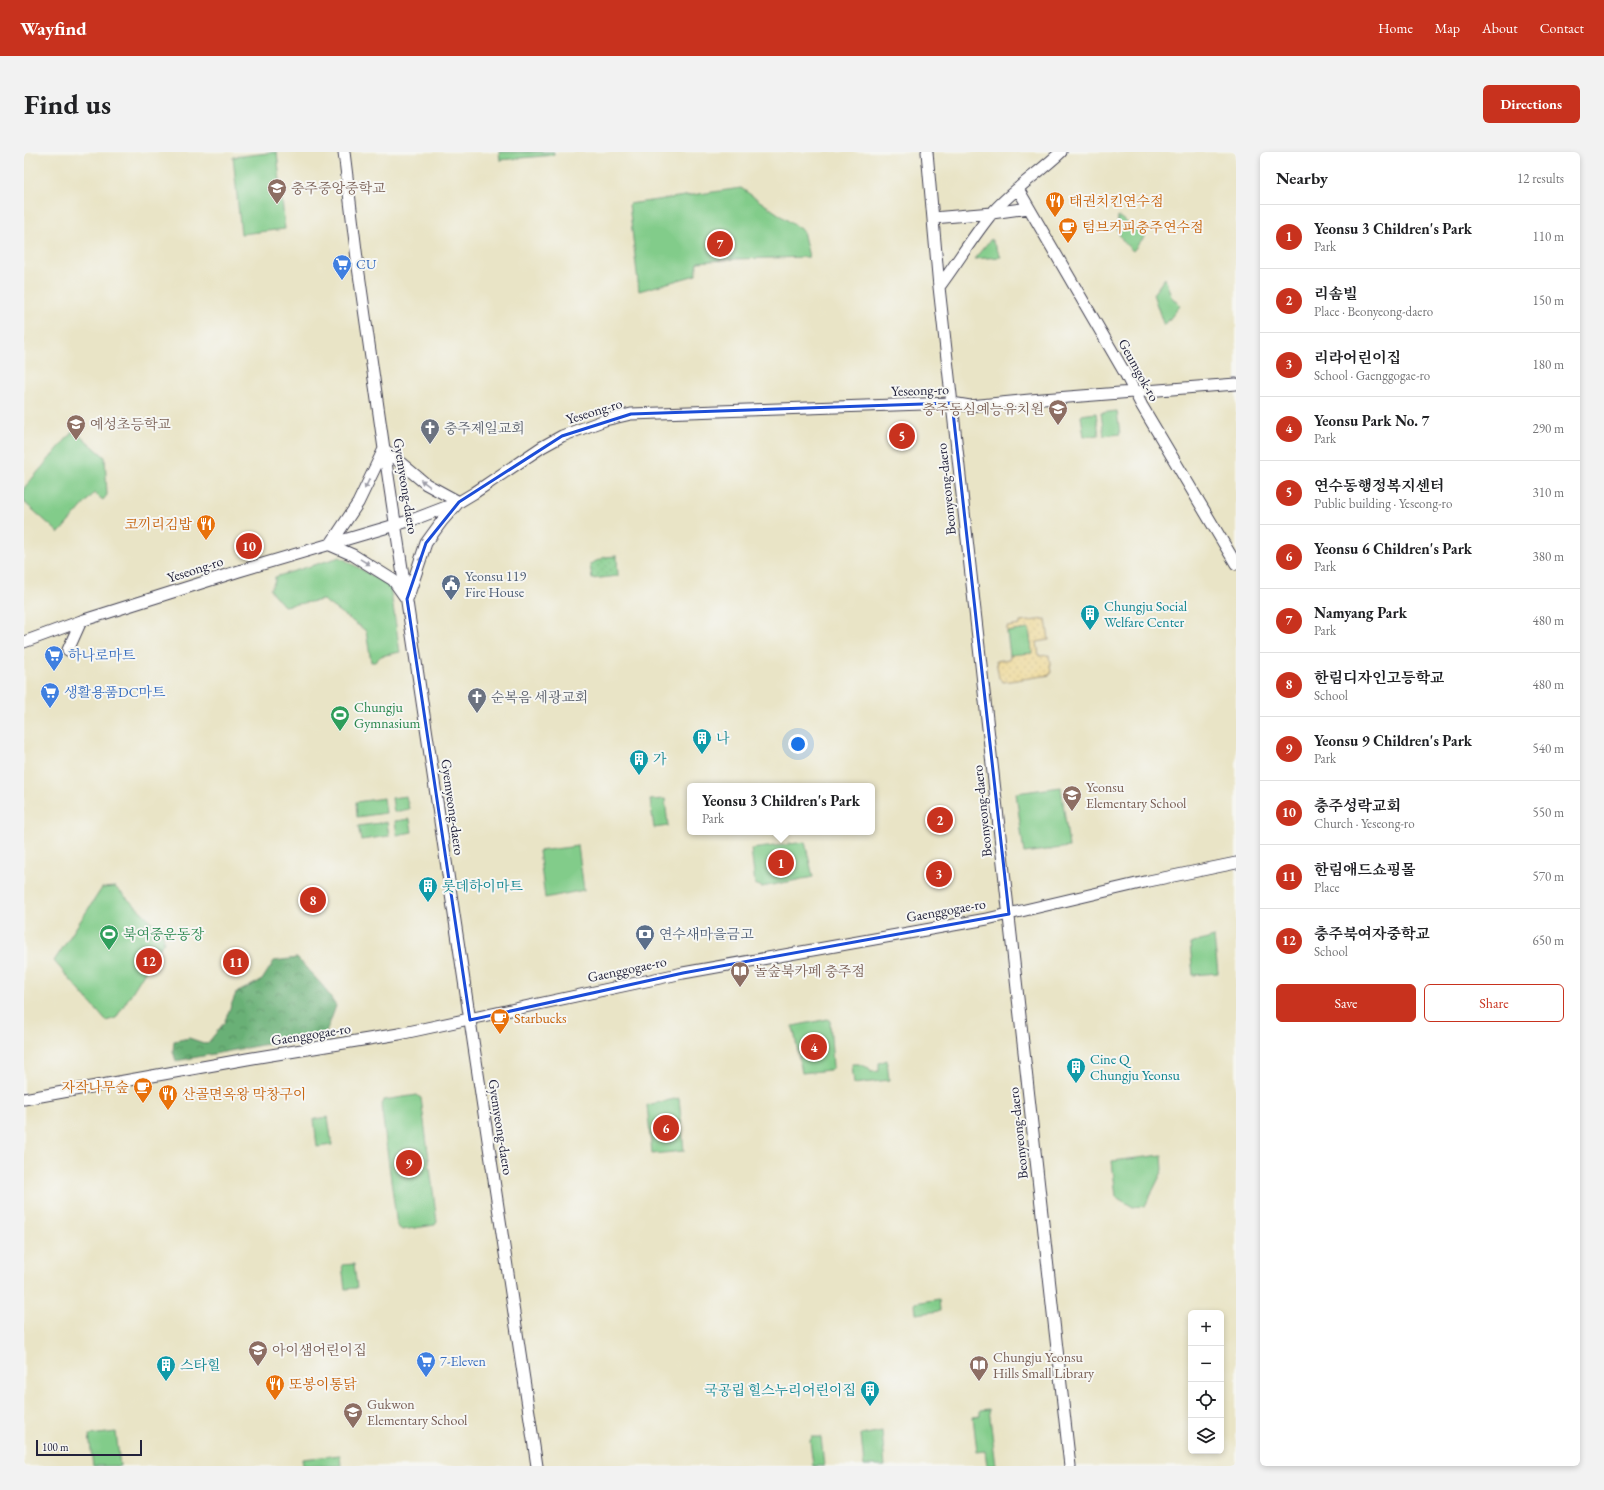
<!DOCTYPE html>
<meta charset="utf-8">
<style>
:root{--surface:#fff;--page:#f2f2f2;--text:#202124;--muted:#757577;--line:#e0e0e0;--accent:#c8321e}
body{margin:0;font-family:"EB Garamond","Noto Serif KR",serif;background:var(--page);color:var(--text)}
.controls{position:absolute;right:12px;bottom:12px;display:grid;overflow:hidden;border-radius:6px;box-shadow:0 2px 6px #0003}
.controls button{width:36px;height:36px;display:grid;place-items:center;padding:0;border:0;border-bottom:1px solid var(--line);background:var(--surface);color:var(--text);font:20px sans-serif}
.scale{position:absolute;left:12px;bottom:10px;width:106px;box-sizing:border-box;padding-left:4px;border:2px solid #22223b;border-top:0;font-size:11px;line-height:14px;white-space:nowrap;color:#22223b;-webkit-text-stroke:3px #f6f6f2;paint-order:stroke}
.you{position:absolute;left:774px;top:592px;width:14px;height:14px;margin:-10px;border:3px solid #fff;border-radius:50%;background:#1a73e8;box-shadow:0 0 0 6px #1a73e833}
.badge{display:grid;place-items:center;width:26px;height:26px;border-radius:50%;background:var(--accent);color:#fff;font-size:13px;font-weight:700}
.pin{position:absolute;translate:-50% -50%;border:2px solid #fff;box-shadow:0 1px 4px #0006}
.popup{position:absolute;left:663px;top:631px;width:188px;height:52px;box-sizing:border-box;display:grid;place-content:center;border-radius:6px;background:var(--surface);filter:drop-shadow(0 1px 3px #0005);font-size:13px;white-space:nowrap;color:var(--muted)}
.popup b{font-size:15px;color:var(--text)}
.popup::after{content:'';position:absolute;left:50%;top:100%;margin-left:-8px;border:8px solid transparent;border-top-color:var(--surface)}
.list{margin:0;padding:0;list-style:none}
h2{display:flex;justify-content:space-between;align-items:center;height:52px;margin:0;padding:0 16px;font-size:17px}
h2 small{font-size:13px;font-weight:400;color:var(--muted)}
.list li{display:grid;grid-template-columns:26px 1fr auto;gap:12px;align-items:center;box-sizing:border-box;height:64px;padding:0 16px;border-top:1px solid var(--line)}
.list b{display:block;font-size:15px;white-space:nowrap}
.list p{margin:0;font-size:13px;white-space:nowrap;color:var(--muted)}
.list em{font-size:13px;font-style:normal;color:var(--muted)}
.actions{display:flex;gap:8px;padding:12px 16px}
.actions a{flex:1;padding:9px 0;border:1px solid var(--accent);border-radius:6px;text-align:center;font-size:14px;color:var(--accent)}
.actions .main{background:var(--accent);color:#fff}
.icon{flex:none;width:22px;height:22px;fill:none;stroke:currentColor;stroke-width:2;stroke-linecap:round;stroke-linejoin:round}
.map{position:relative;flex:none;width:1212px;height:1314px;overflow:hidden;border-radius:6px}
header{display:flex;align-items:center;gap:24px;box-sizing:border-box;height:56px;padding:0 20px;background:var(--accent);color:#fff}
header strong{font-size:19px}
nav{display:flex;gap:22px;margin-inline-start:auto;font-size:14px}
.intro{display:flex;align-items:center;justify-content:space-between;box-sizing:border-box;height:96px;padding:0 24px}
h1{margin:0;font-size:28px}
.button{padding:10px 18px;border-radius:6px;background:var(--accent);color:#fff;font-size:14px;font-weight:700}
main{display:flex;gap:24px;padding:0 24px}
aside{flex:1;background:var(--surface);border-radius:6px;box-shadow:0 2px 6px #0003}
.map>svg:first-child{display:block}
.grass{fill:url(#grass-dots);stroke:#527762}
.forest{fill:url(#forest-crowns);stroke:#466958}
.sand{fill:url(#sand-dots);stroke:#887e6c}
.park{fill:#82cc8a;stroke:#527762}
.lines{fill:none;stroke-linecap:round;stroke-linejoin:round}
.secondary-casing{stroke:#403f50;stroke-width:13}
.secondary{stroke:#fff;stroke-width:11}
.oneway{fill:#9c9ca7}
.marked{fill:none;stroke:#1d4ed8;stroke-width:3;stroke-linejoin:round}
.labels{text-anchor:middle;stroke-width:4;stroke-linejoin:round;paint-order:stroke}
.education-label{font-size:14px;fill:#785e54;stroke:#f6f6f2;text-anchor:start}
.food-label{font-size:14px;fill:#c56008;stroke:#f6f6f2;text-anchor:start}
.shop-label{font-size:14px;fill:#366cbe;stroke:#f6f6f2;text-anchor:start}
.street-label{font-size:14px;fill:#22223b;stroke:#f6f6f2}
.worship-label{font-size:14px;fill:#5b616d;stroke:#f6f6f2;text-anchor:start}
.service-label{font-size:14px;fill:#4e5e75;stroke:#f6f6f2;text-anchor:start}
.culture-label{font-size:14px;fill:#0d838f;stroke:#f6f6f2;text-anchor:start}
.leisure-label{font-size:14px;fill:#27864d;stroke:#f6f6f2;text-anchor:start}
</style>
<header>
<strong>Wayfind</strong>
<nav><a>Home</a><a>Map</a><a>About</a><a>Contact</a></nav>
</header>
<div class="intro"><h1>Find us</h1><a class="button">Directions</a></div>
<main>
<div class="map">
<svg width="1212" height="1314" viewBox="0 0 1212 1314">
<defs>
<pattern id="grass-dots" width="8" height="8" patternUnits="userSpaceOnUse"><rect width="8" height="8" fill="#82cc8a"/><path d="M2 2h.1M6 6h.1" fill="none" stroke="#70af78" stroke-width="1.8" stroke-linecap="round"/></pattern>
<pattern id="forest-crowns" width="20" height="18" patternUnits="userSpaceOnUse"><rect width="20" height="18" fill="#69b076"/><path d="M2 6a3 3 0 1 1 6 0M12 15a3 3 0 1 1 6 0" fill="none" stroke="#568f62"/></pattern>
<pattern id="sand-dots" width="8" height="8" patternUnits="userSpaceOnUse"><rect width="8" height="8" fill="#eeda9e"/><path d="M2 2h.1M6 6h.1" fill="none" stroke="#ccbb89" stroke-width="1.8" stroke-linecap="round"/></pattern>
</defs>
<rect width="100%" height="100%" fill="#f6f6f2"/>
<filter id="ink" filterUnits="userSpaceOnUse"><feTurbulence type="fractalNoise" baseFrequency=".025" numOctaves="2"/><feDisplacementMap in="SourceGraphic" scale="8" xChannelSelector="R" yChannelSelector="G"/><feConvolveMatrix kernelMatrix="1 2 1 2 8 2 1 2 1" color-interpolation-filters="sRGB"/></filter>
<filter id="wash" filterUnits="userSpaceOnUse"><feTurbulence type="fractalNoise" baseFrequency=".012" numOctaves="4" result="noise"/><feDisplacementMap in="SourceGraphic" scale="16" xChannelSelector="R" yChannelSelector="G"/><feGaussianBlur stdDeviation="0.9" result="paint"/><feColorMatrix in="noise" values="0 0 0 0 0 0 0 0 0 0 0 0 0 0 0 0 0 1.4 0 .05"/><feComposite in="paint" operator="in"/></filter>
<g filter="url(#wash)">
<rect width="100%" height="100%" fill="#e9e4c6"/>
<!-- grass -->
<path class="grass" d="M 593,404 L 594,424 L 568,427 L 566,412 L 581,405 Z"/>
<!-- forest -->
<path class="forest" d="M 273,806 L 299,834 L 312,854 L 302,881 L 152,909 L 149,899 L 150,889 L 165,886 L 183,892 L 200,871 L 212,841 L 238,828 L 250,809 Z"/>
<!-- sand -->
<path class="sand" d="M 1022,467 L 1025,488 L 1013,490 L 1015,504 L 1025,503 L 1027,521 L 1026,523 L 979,530 L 975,526 L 972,509 L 985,507 L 986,503 L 1008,500 L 1005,477 L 983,480 L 983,475 L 996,473 L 996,470 Z"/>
<!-- park -->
<path class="park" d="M 253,0 L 261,77 L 217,82 L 209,5 Z
M 475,0 L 530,0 L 530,3 L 476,8 Z
M 717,36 L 779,79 L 785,105 L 711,107 L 674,110 L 672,123 L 615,139 L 605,52 Z
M 1094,64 L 1121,84 L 1109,99 C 1096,88 1092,80 1094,64 Z
M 967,87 L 977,105 L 950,107 Z
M 1141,126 L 1147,144 L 1156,154 L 1140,174 L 1129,142 Z
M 1093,259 L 1096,282 L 1080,284 L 1077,261 Z
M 1072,261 L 1075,283 L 1060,285 L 1057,263 Z
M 50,278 L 81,305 L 83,343 L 79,348 L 70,341 L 35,381 L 0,350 L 0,336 Z
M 316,405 L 366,434 L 376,500 L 357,504 L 351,510 L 347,510 L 342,479 L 299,448 L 260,454 L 246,438 L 251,429 L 251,425 Z
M 1005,477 L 1008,501 L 986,503 L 983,480 Z
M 1037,635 L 1045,695 L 1000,701 L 992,641 Z
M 382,644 L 385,657 L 370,660 L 368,646 Z
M 360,646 L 362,661 L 333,665 L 332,650 Z
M 641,647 L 644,674 L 630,676 L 626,648 Z
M 386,667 L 388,680 L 373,683 L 371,669 Z
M 363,670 L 365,684 L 337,688 L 334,674 Z
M 781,690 L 789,725 L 738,735 L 731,732 L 727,697 Z
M 554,694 L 560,738 L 521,746 L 515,699 Z
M 91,735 L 139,780 L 140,789 L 92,866 L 82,869 L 30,809 L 78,736 Z
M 1190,785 L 1194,821 L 1169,823 L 1166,792 Z
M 804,867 L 806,869 L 809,915 L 806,918 L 778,921 L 769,874 Z
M 863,908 L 865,928 L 830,932 L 828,912 L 835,912 L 845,916 L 847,920 L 855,919 L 855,911 Z
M 393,943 L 397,946 L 413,1070 L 411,1073 L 378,1078 L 373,1074 L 357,952 L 360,948 Z
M 655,946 L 660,999 L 628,1002 L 623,953 Z
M 304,965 L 308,993 L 293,995 L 290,967 Z
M 1138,1003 L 1139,1018 L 1121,1054 L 1109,1055 L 1092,1045 L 1088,1009 Z
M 330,1112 L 333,1136 L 321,1137 L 318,1113 Z
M 915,1147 L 916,1159 L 892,1162 L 891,1151 Z
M 965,1257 L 972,1314 L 963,1314 L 961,1299 L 953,1300 L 949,1265 L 956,1264 L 956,1258 Z
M 858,1279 L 861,1314 L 840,1314 L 837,1283 Z
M 92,1280 L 96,1314 L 69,1314 L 65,1283 Z
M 788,1285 L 797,1285 L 800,1314 L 789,1314 L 786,1289 Z
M 316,1303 L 317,1314 L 279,1314 L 278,1307 Z"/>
</g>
<g filter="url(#ink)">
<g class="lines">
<defs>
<path id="secondary" d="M 320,0 L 334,115 L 360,297 L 513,1314
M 903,0 L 915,135 L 1046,1314
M 994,37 L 1102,223 L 1118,254 L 1212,412
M 909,66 L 968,61 L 1005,56
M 915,135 C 933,111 949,84 968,61 C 988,38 1015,21 1037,0
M 360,297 L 402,332 L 435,350
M 306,393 L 334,351 L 360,297
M 306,393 L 329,403 L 369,428 L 381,445
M 384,445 L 402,391 L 418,369 L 433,352
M 0,490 L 57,469 L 215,419 L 388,368 L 435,350 L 450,341 L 518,295 L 538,284 L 581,268 L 607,262 L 928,251 L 946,254 L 1006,248 L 1212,232
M 44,498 L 57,469
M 0,947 L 223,907 L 375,882 L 659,821 L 963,767 L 1125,729 L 1212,711"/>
</defs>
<!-- secondary casing -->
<use href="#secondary" class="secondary-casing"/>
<!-- secondary -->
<use href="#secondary" class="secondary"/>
</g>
<!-- one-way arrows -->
<defs><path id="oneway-solid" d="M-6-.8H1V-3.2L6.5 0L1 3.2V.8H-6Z"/></defs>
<g class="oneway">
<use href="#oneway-solid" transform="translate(401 331) rotate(-144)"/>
<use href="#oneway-solid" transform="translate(343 332) rotate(116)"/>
<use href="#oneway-solid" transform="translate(341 410) rotate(31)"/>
<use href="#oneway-solid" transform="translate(396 410) rotate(-71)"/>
</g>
</g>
<!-- marked area -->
<path class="marked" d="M 928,251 L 985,762 L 659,821 L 446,868 L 383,447 L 402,391 L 435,350 L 538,284 L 607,262 Z"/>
<!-- icons -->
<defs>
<symbol id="school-pin" viewBox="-11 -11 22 30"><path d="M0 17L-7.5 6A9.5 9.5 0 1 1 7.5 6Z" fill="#8d6e63" stroke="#f6f6f2"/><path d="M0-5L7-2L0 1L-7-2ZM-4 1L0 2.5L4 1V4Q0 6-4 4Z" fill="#fff"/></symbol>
<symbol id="restaurant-pin" viewBox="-11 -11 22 30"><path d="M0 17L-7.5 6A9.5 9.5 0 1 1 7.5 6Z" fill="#e8710a" stroke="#f6f6f2"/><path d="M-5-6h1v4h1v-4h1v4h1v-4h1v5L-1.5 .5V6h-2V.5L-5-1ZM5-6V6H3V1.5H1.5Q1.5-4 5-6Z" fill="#fff"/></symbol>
<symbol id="cafe-pin" viewBox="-11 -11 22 30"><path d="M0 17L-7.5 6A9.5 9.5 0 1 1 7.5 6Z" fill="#e8710a" stroke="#f6f6f2"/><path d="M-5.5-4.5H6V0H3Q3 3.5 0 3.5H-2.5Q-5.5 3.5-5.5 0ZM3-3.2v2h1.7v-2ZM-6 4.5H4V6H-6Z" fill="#fff"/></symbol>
<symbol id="supermarket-pin" viewBox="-11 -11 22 30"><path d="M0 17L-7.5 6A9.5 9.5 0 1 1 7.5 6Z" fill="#3f7fe0" stroke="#f6f6f2"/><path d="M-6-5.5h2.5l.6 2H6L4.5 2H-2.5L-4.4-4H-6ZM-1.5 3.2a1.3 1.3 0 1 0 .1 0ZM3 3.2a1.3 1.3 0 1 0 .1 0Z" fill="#fff"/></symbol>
<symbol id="church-pin" viewBox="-11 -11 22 30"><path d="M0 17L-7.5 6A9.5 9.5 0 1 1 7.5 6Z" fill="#6b7280" stroke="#f6f6f2"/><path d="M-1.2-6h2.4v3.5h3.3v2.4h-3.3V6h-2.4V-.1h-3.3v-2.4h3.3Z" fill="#fff"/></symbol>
<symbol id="civic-pin" viewBox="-11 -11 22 30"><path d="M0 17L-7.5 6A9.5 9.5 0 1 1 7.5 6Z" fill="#5c6f8a" stroke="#f6f6f2"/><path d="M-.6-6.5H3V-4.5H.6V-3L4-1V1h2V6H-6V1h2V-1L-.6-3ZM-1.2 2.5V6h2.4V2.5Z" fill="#fff"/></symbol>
<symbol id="building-pin" viewBox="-11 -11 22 30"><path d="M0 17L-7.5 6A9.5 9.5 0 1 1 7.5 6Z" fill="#0f9aa8" stroke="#f6f6f2"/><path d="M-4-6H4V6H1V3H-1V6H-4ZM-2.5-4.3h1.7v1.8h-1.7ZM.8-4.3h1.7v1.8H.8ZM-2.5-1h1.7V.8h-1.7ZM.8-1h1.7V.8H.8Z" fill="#fff"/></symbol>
<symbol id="stadium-pin" viewBox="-11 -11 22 30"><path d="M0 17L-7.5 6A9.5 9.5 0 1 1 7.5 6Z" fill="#2e9e5b" stroke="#f6f6f2"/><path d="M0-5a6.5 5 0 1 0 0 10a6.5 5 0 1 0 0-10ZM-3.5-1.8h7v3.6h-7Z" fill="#fff"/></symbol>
<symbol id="bank-pin" viewBox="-11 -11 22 30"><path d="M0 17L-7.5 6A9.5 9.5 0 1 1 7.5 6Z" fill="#5c6f8a" stroke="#f6f6f2"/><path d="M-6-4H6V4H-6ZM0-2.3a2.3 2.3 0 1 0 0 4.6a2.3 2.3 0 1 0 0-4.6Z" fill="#fff"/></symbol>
<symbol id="library-pin" viewBox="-11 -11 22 30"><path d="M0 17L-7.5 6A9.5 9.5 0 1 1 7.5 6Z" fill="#8d6e63" stroke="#f6f6f2"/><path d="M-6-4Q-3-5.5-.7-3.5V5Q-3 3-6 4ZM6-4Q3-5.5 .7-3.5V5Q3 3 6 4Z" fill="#fff"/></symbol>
</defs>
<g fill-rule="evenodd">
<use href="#school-pin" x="242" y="25" width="22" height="30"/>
<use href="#restaurant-pin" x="1020" y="38" width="22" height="30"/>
<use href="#cafe-pin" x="1033" y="64" width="22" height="30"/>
<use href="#supermarket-pin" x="307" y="101" width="22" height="30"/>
<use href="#school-pin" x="1023" y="246" width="22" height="30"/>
<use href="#school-pin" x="41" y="261" width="22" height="30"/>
<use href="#church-pin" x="395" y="265" width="22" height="30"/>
<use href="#restaurant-pin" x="171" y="361" width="22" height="30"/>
<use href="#civic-pin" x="416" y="421" width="22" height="30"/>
<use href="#building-pin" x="1055" y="451" width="22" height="30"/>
<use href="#supermarket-pin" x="19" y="492" width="22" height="30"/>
<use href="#supermarket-pin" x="15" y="529" width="22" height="30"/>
<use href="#church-pin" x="442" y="534" width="22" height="30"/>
<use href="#stadium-pin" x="305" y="552" width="22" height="30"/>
<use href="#building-pin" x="667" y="575" width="22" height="30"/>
<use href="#building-pin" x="604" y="596" width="22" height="30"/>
<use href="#school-pin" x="1037" y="632" width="22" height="30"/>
<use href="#building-pin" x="393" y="723" width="22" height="30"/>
<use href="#stadium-pin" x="74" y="771" width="22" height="30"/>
<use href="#bank-pin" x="610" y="771" width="22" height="30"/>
<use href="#library-pin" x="705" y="808" width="22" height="30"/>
<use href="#cafe-pin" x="465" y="855" width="22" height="30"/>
<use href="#building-pin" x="1041" y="904" width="22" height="30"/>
<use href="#cafe-pin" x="108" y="924" width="22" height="30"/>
<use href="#restaurant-pin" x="133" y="931" width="22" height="30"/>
<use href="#school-pin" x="223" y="1187" width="22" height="30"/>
<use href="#supermarket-pin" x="391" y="1198" width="22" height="30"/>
<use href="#building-pin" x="131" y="1202" width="22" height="30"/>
<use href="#library-pin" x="944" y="1202" width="22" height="30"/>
<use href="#restaurant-pin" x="240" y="1221" width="22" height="30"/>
<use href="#building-pin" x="835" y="1227" width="22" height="30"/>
<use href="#school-pin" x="318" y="1249" width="22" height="30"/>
</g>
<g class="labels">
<!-- education labels -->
<g class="education-label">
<text x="267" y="41">충주중앙중학교</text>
<text x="1020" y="262" text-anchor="end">충주동심예능유치원</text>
<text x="66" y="277">예성초등학교</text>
<text x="1062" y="640">Yeonsu<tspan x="1062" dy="16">Elementary School</tspan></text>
<text x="730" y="824">놀숲북카페 충주점</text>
<text x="248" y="1203">아이샘어린이집</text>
<text x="969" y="1210">Chungju Yeonsu<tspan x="969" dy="16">Hills Small Library</tspan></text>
<text x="343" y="1257">Gukwon<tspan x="343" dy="16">Elementary School</tspan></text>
</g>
<!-- food labels -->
<g class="food-label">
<text x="1045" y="54">태권치킨연수점</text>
<text x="1058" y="80">텀브커피충주연수점</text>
<text x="168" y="377" text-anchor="end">코끼리김밥</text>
<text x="490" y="871">Starbucks</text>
<text x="105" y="940" text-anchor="end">자작나무숲</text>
<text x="158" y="947">산골면옥왕 막창구이</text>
<text x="265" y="1237">또봉이통닭</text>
</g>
<!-- shop labels -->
<g class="shop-label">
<text x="332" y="117">CU</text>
<text x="44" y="508">하나로마트</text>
<text x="40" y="545">생활용품DC마트</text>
<text x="416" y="1214">7-Eleven</text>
</g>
<!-- street labels -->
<g class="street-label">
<text transform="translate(1115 218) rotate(61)" y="5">Geumgok-ro</text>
<text transform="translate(896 238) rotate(-2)" y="5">Yeseong-ro</text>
<text transform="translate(570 259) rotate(-17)" y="5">Yeseong-ro</text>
<text transform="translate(382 334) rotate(81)" y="5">Gyemyeong-daero</text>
<text transform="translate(922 337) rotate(-96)" y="5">Beonyeong-daero</text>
<text transform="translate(171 417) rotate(-18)" y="5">Yeseong-ro</text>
<text transform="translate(429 655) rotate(82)" y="5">Gyemyeong-daero</text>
<text transform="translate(958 659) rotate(-96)" y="5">Beonyeong-daero</text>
<text transform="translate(922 758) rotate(-10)" y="5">Gaenggogae-ro</text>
<text transform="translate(603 817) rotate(-12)" y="5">Gaenggogae-ro</text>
<text transform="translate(287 882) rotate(-9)" y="5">Gaenggogae-ro</text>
<text transform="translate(477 975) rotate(81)" y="5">Gyemyeong-daero</text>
<text transform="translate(994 981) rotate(-96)" y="5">Beonyeong-daero</text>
</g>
<!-- worship labels -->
<g class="worship-label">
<text x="420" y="281">충주제일교회</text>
<text x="467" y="550">순복음 세광교회</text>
</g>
<!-- service labels -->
<g class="service-label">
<text x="441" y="429">Yeonsu 119<tspan x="441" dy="16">Fire House</tspan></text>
<text x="635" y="787">연수새마을금고</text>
</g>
<!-- culture labels -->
<g class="culture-label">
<text x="1080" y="459">Chungju Social<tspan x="1080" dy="16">Welfare Center</tspan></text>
<text x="692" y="591">나</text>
<text x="629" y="612">가</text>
<text x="418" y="739">롯데하이마트</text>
<text x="1066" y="912">Cine Q<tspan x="1066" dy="16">Chungju Yeonsu</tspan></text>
<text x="156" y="1218">스타힐</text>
<text x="832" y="1243" text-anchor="end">국공립 힐스누리어린이집</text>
</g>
<!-- leisure labels -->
<g class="leisure-label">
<text x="330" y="560">Chungju<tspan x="330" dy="16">Gymnasium</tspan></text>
<text x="99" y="787">북여중운동장</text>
</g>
</g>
</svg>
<div class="controls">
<button>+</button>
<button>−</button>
<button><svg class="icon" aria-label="locate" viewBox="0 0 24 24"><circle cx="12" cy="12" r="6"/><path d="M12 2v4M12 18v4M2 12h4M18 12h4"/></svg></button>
<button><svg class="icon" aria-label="layers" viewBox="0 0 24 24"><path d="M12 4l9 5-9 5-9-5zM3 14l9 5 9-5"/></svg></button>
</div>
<div class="scale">100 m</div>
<div class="you"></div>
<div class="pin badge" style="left:757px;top:711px">1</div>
<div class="popup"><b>Yeonsu 3 Children's Park</b>Park</div>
<div class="pin badge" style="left:916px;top:668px">2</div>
<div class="pin badge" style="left:915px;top:722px">3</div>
<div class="pin badge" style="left:790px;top:895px">4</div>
<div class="pin badge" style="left:878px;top:284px">5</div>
<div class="pin badge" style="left:642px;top:976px">6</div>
<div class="pin badge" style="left:696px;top:92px">7</div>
<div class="pin badge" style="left:289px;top:748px">8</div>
<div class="pin badge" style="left:385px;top:1011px">9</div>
<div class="pin badge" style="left:225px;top:394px">10</div>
<div class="pin badge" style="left:212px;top:810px">11</div>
<div class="pin badge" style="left:125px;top:809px">12</div>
</div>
<aside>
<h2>Nearby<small>12 results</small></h2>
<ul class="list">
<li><span class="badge">1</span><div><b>Yeonsu 3 Children's Park</b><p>Park</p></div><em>110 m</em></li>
<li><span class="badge">2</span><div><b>리솜빌</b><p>Place · Beonyeong-daero</p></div><em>150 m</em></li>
<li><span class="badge">3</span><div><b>리라어린이집</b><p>School · Gaenggogae-ro</p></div><em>180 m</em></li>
<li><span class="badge">4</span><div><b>Yeonsu Park No. 7</b><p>Park</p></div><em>290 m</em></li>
<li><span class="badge">5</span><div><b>연수동행정복지센터</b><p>Public building · Yeseong-ro</p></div><em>310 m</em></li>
<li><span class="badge">6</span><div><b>Yeonsu 6 Children's Park</b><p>Park</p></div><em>380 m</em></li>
<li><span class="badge">7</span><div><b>Namyang Park</b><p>Park</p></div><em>480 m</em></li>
<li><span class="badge">8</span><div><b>한림디자인고등학교</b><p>School</p></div><em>480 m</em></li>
<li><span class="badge">9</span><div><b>Yeonsu 9 Children's Park</b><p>Park</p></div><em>540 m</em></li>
<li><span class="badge">10</span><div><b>충주성락교회</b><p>Church · Yeseong-ro</p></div><em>550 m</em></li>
<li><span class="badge">11</span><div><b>한림애드쇼핑몰</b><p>Place</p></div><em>570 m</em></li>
<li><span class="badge">12</span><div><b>충주북여자중학교</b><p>School</p></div><em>650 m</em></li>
</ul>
<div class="actions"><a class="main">Save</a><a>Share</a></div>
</aside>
</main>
